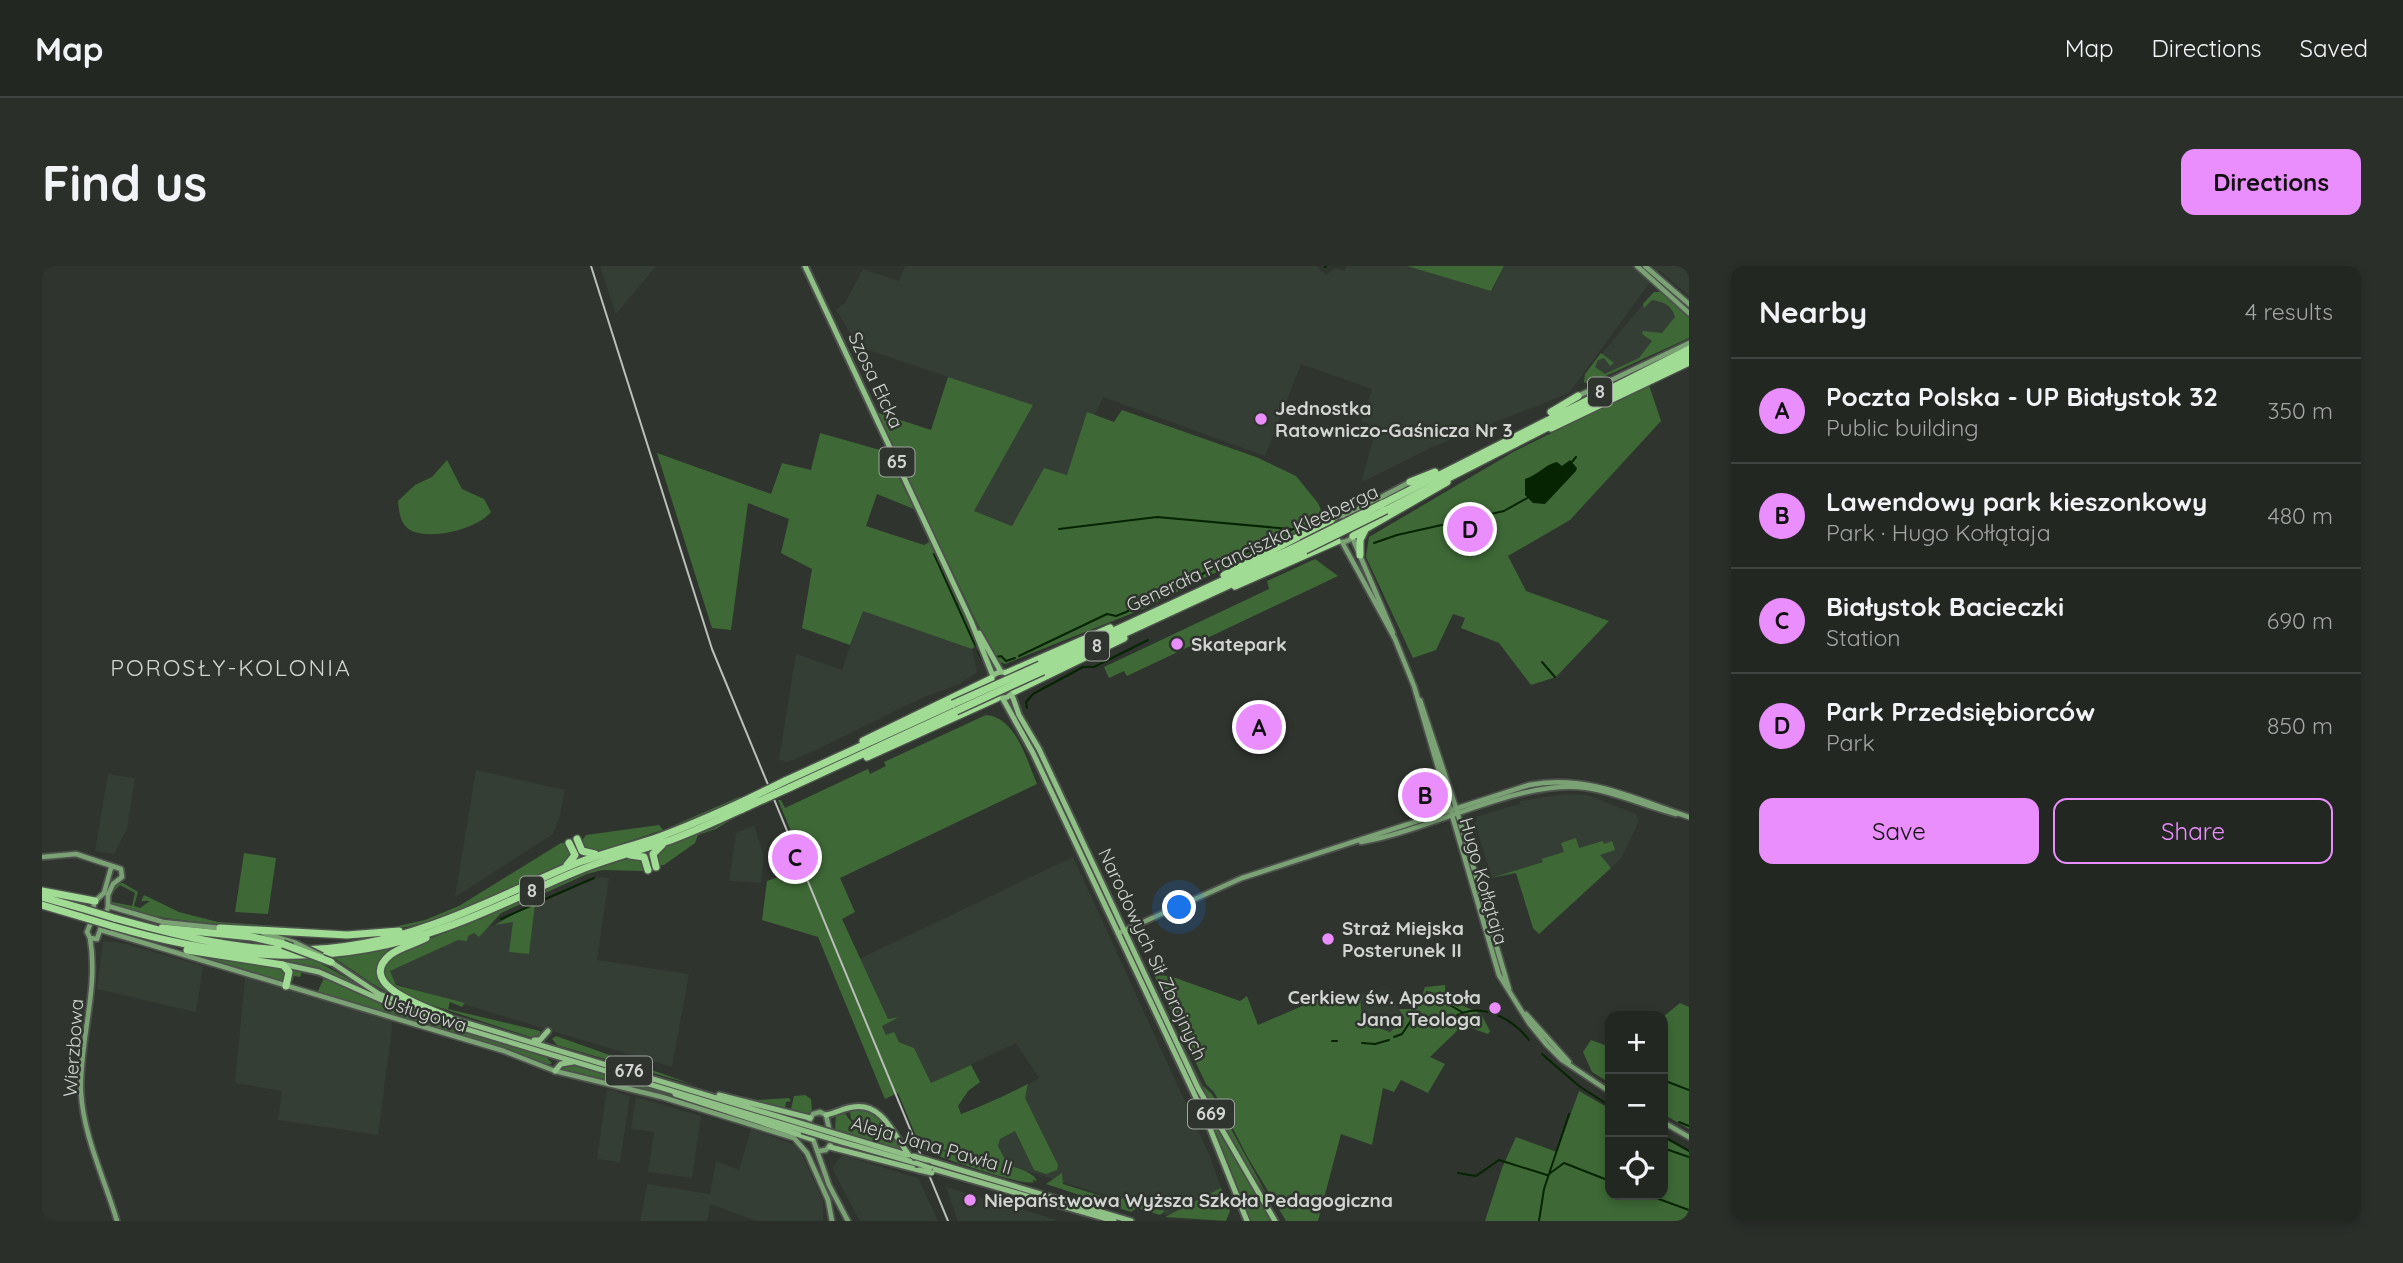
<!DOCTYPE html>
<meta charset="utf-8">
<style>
:root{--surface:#232722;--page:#2b2f2a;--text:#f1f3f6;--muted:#a3a5a5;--line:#404440;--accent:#ea8dfd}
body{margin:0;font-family:Quicksand,sans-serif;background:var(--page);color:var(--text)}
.controls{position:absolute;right:21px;bottom:21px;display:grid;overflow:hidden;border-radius:14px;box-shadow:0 4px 10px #0003}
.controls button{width:63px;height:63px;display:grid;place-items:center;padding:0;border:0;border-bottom:2px solid var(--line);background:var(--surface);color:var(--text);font:35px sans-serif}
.you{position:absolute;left:1138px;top:642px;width:24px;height:24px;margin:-18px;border:5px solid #fff;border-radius:50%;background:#1a73e8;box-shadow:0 0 0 10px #1a73e833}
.badge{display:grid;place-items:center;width:46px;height:46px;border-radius:50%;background:var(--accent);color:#111;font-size:23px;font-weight:700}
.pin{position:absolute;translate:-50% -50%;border:4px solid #fff;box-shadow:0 2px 7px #0006}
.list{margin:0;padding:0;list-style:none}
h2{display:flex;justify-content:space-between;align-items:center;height:91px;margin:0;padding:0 28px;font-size:30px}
h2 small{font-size:23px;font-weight:400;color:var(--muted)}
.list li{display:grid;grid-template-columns:46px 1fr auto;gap:21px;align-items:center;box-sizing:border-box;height:105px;padding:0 28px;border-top:2px solid var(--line)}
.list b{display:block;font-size:26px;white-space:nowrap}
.list p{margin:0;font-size:23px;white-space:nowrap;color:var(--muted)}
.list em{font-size:23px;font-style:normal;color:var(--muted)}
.actions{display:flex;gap:14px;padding:21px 28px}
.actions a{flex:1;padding:16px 0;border:2px solid var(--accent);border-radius:14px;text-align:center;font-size:24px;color:var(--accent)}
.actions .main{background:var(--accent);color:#111}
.icon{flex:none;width:38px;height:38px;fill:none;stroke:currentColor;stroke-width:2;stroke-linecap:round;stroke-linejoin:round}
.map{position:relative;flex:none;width:1647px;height:955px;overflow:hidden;border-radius:14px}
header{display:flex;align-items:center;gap:42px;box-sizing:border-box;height:98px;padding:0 35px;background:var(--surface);border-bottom:2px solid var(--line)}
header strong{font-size:33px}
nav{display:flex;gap:38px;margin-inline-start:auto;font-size:24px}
.intro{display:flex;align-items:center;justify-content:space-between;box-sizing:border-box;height:168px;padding:0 42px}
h1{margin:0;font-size:49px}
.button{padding:18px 32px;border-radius:14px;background:var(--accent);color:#111;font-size:24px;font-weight:700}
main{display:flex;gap:42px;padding:0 42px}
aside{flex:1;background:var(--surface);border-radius:14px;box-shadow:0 4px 10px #0003}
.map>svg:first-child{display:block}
.built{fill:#353e34}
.green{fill:#3e6936}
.water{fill:#062402}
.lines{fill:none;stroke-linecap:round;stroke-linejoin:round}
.stream{stroke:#062402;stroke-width:2}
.secondary-casing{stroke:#4c514b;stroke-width:8}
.primary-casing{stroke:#4c514b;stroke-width:9}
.highway-casing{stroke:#4c514b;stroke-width:10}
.secondary{stroke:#7ba274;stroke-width:4.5}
.primary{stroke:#8fc085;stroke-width:5}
.highway{stroke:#a0dc94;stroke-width:7}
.rail{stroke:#bbbfba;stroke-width:2}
.secondary-bridge-casing{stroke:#4c514b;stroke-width:8;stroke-linecap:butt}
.primary-bridge-casing{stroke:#4c514b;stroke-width:9;stroke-linecap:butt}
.highway-bridge-casing{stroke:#4c514b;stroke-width:10;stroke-linecap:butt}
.secondary-bridge{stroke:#7ba274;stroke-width:4.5}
.primary-bridge{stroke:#8fc085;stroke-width:5}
.highway-bridge{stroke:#a0dc94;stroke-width:7}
.poi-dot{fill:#ea8dfd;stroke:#2f342e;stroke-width:2.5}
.labels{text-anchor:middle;stroke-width:5;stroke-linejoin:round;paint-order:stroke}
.shield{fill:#2f342e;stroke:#a0a49f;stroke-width:2}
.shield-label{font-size:18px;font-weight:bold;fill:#d1d4d0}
.street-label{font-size:19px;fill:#d1d4d0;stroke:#2f342e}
.poi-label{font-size:19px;font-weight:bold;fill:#d1d4d0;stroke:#2f342e;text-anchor:start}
.quarter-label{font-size:23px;letter-spacing:2px;fill:#d1d4d0;stroke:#2f342e}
</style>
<header>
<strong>Map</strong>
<nav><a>Map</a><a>Directions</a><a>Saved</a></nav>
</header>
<div class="intro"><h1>Find us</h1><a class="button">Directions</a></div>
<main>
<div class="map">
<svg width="1647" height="955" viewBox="0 0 1647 955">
<rect width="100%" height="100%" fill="#2f342e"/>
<!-- built -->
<path class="built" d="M 558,0 L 614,0 L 574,48 Z
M 863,0 L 1274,0 L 1284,9 L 1293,2 L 1303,5 L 1305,0 L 1365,0 L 1450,25 L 1462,0 L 1647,0 L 1647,30 L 1617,4 L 1527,127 L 1390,181 L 1323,215 L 1320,214 L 1334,162 L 1319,155 L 1330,123 L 1259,98 L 1223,190 L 1061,131 L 1025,209 L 1002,203 L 971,260 L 932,245 L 990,139 L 817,81 L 794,44 L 803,37 L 821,3 L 857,15 Z
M 1611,26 L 1638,44 L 1611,87 L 1559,111 L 1548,102 Z
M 820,344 L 930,383 L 935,406 L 918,418 L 880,432 L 776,483 L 746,496 L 737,494 L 754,388 L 800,404 Z
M 434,504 L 523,524 L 517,553 L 511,568 L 413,631 Z
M 66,508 L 93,512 L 85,563 L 72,588 L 53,585 Z
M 1523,528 L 1545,529 L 1594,548 L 1597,555 L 1580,591 L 1569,602 L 1550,581 L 1450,612 L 1433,558 L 1436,550 L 1478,538 L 1478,535 Z
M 712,559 L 722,590 L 719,617 L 687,615 L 694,567 Z
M 1031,591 L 1167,888 L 1183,933 L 1139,953 L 966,899 L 956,880 L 958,873 L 973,865 L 991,902 L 1004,908 L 1014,904 L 982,832 L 987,818 L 997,812 L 974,777 L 889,818 L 872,782 L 844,769 L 840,760 L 856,751 L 846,753 L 817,693 Z
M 555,611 L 567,612 L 555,694 L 647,708 L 630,801 L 352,717 L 348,705 L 438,662 L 453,659 L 471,655 L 487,688 L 493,639 Z
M 61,675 L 80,677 L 161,700 L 154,746 L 55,723 Z
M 203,711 L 351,754 L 336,869 L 236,854 L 240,825 L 193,817 Z
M 1346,725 L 1363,753 L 1349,766 L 1320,756 L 1319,727 Z
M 565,823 L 588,830 L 578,896 L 555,893 Z
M 594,831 L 659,850 L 650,912 L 606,906 L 612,866 L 589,863 Z
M 709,863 L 756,880 L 781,935 L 781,955 L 715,955 L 668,938 L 665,955 L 598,955 L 605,918 L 668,928 L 674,895 L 697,904 Z
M 800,889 L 876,912 L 896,955 L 818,955 L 792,906 L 791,901 Z
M 904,921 L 1012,953 L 1014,955 L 916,955 Z"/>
<!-- green -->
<path class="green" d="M 1365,0 L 1462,0 L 1449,25 Z
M 1612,26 L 1619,26 L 1647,51 L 1647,72 L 1546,118 L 1542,116 L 1543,108 L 1559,87 L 1572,97 L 1568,100 L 1562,92 L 1556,94 L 1553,101 L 1563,108 L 1597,92 L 1610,75 L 1600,68 L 1601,65 L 1620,67 L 1633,51 C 1630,40 1623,36 1610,34 L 1602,42 L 1601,38 Z
M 906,111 L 991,139 L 932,245 L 970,260 L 1002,202 L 1025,209 L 1045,146 L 1072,156 L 1080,144 L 1214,191 L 1254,210 L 1276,237 L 1281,249 L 1278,254 L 1101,343 L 963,398 L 953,394 L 834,146 L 889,164 Z
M 1607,119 L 1619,155 L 1528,254 L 1466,290 L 1484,325 L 1567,355 L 1514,411 L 1489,419 L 1457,377 L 1419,362 L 1423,352 L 1411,348 L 1394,384 L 1371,392 L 1324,291 L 1327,271 L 1473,185 Z
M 778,167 L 845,186 L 872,243 L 835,228 L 824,260 L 882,279 L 889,275 L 935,378 L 930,383 L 821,345 L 808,379 L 760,362 L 770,303 L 739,287 L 747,253 L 706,237 L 689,364 L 670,362 L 615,187 L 729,228 L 740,197 L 769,204 Z
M 405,194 L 420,223 L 442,233 L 449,246 C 435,263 389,275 368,264 C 358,258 357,245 356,235 L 373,219 L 390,211 Z
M 1273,293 L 1296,310 L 1085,410 L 1082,405 L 1067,412 L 1062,401 L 1227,323 L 1225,315 Z
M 944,449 C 974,451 985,495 995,518 L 798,612 L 813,646 L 800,653 L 846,753 L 857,751 L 840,760 L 844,769 L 852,766 L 857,776 L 872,782 L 889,817 L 929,799 L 938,816 L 926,825 L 916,840 L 919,848 C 944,838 960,831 986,818 L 983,832 L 1016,899 L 1015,904 L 1004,908 L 992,904 L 973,865 L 958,873 L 956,880 L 966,899 C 974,902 990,905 995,915 L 884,878 L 879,882 L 856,827 L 843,833 L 776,671 L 720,654 L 725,615 L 764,601 L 736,534 L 739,534 L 743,542 L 826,503 L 828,508 L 844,500 L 842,496 Z
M 697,531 L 698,532 C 651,554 603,571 553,586 L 547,586 L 538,578 L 544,569 L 617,559 L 621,564 Z
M 704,544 L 674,563 L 656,569 L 653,577 L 622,599 L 616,600 L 614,586 L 617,583 L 672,562 Z
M 1534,572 L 1537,582 L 1561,575 L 1562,578 L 1570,575 L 1573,584 L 1558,589 L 1569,602 L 1497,668 L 1491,662 L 1474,607 L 1449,612 L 1501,596 L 1499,593 L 1522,586 L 1519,577 Z
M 519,577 L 524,577 L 531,587 L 525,597 C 476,616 429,646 377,658 C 355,664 331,666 308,666 C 272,668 87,656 66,635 L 69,629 L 70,636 L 90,640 L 93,627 L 78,619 L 70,627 L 74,618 L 81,617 L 96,626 L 92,640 L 98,642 L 108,635 L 99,635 L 102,629 L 137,646 L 176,656 L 312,665 L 347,662 L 383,654 L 417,640 Z
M 202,587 L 234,592 L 226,648 L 193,646 Z
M 591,591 L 598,591 L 604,602 L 602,605 L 560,604 L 545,608 L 459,647 L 437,671 L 432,667 L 426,670 L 425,675 L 416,674 L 348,705 L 354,719 L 423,737 L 420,741 L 408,736 L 406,743 L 498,765 L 498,771 L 491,772 L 365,731 C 350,724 341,716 343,699 L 355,687 L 541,607 Z
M 487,639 L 493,639 L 487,688 L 467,686 L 471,656 L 453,659 Z
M 63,663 L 160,691 L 239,701 L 245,707 L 242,714 C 224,718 198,700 180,699 Z
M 1089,670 L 1161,820 L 1170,828 L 1226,931 L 1181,863 Z
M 368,676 L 344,690 L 341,718 L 350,729 L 367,735 C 337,726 317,707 290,691 Z
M 189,691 L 271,693 L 345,735 L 762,862 L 347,737 L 272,702 Z
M 1095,700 L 1169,852 L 1231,955 L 1208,955 Z
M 247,701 L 282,711 L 352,743 L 504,791 L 510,797 L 505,800 L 275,727 L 282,712 L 260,706 L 258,711 L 252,710 L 249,718 Z
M 1112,709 L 1128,710 L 1198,735 L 1205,730 L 1216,759 L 1279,732 L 1318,727 L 1320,756 L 1348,766 L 1363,753 L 1357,743 L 1375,743 L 1383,721 L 1403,719 L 1404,732 L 1439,748 L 1448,765 L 1446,768 L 1421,759 L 1388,791 L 1403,798 L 1386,827 L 1359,814 L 1352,826 L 1341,822 L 1330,879 L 1299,868 L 1276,955 L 1244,955 L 1205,890 L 1172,826 L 1164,818 Z
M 1638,737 L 1647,741 L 1647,863 L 1621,848 L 1621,751 Z
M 514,770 L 652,819 L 515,779 L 510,773 Z
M 1549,774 L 1568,781 L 1568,817 L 1550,806 L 1541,786 Z
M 528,798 L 618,825 L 648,838 L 572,818 L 568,813 L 567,816 L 521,805 L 520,800 Z
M 670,824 L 716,834 L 747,832 L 749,835 L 744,836 L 743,841 L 749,843 L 752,830 L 763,829 L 769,833 L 770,846 L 767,849 Z
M 1537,825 L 1568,843 L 1568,929 L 1621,929 L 1621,872 L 1647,886 L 1647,955 L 1443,955 L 1460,902 L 1474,871 L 1515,886 Z
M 818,842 L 833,847 L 864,886 L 793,863 L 794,848 L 801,845 L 811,858 L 830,864 L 832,857 L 826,855 L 821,859 L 809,853 L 808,846 Z
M 883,879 L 990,913 L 992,916 C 981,921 899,891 882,885 Z
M 1020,907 L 1021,918 L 1075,935 L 1086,930 L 1098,939 L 1115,934 L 1112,942 L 1123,945 L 1118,949 L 1095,942 L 1089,946 L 1004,918 Z
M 1179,922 L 1188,945 L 1184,955 L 1123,951 Z"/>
<!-- water -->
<path class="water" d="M 1528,194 L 1535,202 L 1534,205 L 1503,238 L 1491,237 L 1483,229 L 1483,213 C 1496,209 1502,199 1515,196 L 1520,200 Z"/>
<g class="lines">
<!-- stream -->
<path class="stream" d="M 1283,1 L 1284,0
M 1529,197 L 1534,191
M 1017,263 L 1115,251 L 1248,263
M 1332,277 L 1355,269 L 1462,245 L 1487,231
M 892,288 L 933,379
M 936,385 L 941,395
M 977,390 L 1065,348 L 1074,350 L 1084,346 L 1253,262
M 954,391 L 959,390 L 964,395 L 973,392
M 1500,396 L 1513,411
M 985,442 L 984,436 L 991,428 L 1041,401 L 1052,401 L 1106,374
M 492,638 L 552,612
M 459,653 L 488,640
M 1385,726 L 1420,746
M 1352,771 L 1360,768 L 1370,753 C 1386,757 1396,750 1411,752 C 1437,734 1470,752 1487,774
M 1290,775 L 1295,775
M 1320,777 L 1333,778 L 1347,774
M 1500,788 L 1537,820 L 1568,840
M 1565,793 L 1568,794
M 1621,814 L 1647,824
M 1637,856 L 1647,860
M 1621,870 L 1647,885
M 1621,882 L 1647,891
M 1416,907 L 1434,910 L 1457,894 L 1505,909
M 1507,908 L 1522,897 L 1568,915
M 1606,929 L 1647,944
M 1497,955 L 1502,923 L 1527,848"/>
<defs>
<path id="secondary" d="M 1595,0 L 1647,47
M 1603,0 L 1647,38
M 1536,130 L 1647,77
M 1305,249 L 1368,216
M1287 263a13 13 0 1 1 26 0a13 13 0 1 1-26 0Z
M 1310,271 L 1351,367
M 1300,276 L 1353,373 L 1372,420 L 1457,709 L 1487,757 L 1505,779 L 1520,794 L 1568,826
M 1378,434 L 1414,542 L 1467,723
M 1319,576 C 1387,565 1469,517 1536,521 C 1570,524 1602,540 1634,548
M 0,591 L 34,588 L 79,603 L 80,611 L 71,618 L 66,629 L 66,641 L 55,673
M 66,640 L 121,656 L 178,662
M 59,664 L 462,785 L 513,805 L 620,831 L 752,872 L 765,887 L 786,934 L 790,955
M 1079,666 L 1200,612 L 1487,519 C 1546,508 1592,533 1647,551
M 221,667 L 254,677
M 48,672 C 57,724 37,775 39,826 C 41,869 63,914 75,955
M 55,673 L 48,672 L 45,666 L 51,651 L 52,636 L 62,627 L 69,602
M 1484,748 L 1527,796
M 1621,856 L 1647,871
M 770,862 L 767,856 L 771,848 L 778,846 L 784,849 L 790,876 L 784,884 L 777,885
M 770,870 L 787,919 L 806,955"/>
<path id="primary" d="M 763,0 L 929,355 L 951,410
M 937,367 L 959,406
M947 419a13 13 0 1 1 26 0a13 13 0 1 1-26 0Z
M 970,429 L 977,449 L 997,483 L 1156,822 L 1233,955
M 961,433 L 991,487 L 1165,855 L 1205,955
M 289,696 L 337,728 L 379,743
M 240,698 L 277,706 L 364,745 L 760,864
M 405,751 L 761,858
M 492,774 L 498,774 L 506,765
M 513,805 L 519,798 L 531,796
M 633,828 L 770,873
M 677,829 L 768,852
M 784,849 C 794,847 802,842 811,841 C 841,836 852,870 867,889
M 801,870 L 865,889
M 800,876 L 874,897
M 788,881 L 877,904
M 885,894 L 1089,955
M 888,902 L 1072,955"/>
<path id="highway" d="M 1509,146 L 1536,130
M 1509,162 L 1647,96
M 1368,216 L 1393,206
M 1340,238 L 1647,83
M 1344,244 L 1647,89
M 1311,270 L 1405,216
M 1318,289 L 1318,274 L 1324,262
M 1182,309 L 1289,254
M 1193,320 L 1295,275
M 998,399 L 1260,278
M 1001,405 L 1263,284
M 965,407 L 1068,362
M 973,425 L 1082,372
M 821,475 L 949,413
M 825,491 L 955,432
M 743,515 L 911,438
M 747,522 L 914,445
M 535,573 L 540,585 L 553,588
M 588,589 L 602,591 L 606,604
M 525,599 L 533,589 L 527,577
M 614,601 L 611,588 L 620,579
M 0,625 L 53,635
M 0,631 L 42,643
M 0,639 L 40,651
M 72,652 C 187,684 272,701 389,659 C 439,642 486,617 535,597 C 560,588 586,581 611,573 C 643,562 673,548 704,534
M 70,660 C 184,693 287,704 402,662 C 449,646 493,622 538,604 C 568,592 599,584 629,574 C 656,564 681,552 707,540
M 120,662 L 210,671 L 241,678
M 178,662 L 305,669 L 357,665
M 384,672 C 373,678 358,681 348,689 C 311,720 390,743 408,752
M 145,684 L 241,699 L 247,706 L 244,720"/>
</defs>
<!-- secondary casing -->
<use href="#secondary" class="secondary-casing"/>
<!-- primary casing -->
<use href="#primary" class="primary-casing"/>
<!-- highway casing -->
<use href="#highway" class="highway-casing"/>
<!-- secondary -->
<use href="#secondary" class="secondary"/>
<!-- primary -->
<use href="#primary" class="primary"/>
<!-- highway -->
<use href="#highway" class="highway"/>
<!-- rail -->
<path class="rail" d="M 549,0 L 670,383 L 906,955"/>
<defs>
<path id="secondary-bridge" d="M 254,677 L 280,690"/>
<path id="primary-bridge" d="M 761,858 L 801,870
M 760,864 L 800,876
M 871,890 L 885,894
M 874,897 L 888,902
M 877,904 L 890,907"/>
<path id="highway-bridge" d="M 1260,278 L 1340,238
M 1263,284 L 1344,244
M 911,438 L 998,399
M 914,445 L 1001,405
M 704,534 L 743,515
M 707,540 L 747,522
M 42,643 L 72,652
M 40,651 L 70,660
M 241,678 L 289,696"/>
</defs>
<!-- secondary-bridge casing -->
<use href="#secondary-bridge" class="secondary-bridge-casing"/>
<!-- primary-bridge casing -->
<use href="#primary-bridge" class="primary-bridge-casing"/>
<!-- highway-bridge casing -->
<use href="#highway-bridge" class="highway-bridge-casing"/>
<!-- secondary-bridge -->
<use href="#secondary-bridge" class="secondary-bridge"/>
<!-- primary-bridge -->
<use href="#primary-bridge" class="primary-bridge"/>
<!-- highway-bridge -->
<use href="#highway-bridge" class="highway-bridge"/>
</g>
<!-- markers -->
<g class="poi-dot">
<circle cx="1219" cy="153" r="7"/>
<circle cx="1135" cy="378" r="7"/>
<circle cx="1286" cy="673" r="7"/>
<circle cx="1453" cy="742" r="7"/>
<circle cx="928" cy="934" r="7"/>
</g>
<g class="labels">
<!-- shield labels -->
<g class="shield">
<rect x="1546" y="111.5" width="24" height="29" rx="5"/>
<rect x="837.5" y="181.5" width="35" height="29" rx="5"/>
<rect x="1043" y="365.5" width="24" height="29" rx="5"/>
<rect x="478" y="610.5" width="24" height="29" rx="5"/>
<rect x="564" y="790.5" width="46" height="29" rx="5"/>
<rect x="1146" y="833.5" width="46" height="29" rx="5"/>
</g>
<g class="shield-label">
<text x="1558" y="132">8</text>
<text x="855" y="202">65</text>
<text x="1055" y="386">8</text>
<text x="490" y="631">8</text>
<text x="587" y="811">676</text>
<text x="1169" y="854">669</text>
</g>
<!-- street labels -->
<g class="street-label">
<text transform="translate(834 114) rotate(65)" y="7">Szosa Ełcka</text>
<text transform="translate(1210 282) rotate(-25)" y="7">Generała Franciszka Kleeberga</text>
<text transform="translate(1442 615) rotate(74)" y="7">Hugo Kołłątaja</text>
<text transform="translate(1111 688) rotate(65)" y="7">Narodowych Sił Zbrojnych</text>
<text transform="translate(383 747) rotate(17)" y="7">Usługowa</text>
<text transform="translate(31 782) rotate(-86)" y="7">Wierzbowa</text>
<text transform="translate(890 879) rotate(16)" y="7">Aleja Jana Pawła II</text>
</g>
<!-- poi labels -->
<g class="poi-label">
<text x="1233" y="149">Jednostka<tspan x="1233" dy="22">Ratowniczo-Gaśnicza Nr 3</tspan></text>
<text x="1149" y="385">Skatepark</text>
<text x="1300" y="669">Straż Miejska<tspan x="1300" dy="22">Posterunek II</tspan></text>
<text x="1439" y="738" text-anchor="end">Cerkiew św. Apostoła<tspan x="1439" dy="22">Jana Teologa</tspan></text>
<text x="942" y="941">Niepaństwowa Wyższa Szkoła Pedagogiczna</text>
</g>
<!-- quarter labels -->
<g class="quarter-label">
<text x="189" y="410">POROSŁY-KOLONIA</text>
</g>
</g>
</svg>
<div class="controls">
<button>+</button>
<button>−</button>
<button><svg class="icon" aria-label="locate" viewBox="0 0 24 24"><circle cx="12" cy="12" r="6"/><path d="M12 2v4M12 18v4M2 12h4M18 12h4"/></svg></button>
</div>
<div class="you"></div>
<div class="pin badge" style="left:1217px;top:461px">A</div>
<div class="pin badge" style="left:1383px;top:529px">B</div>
<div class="pin badge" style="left:753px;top:591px">C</div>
<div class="pin badge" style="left:1428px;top:263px">D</div>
</div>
<aside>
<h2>Nearby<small>4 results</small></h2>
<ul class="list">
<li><span class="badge">A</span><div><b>Poczta Polska - UP Białystok 32</b><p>Public building</p></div><em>350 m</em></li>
<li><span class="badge">B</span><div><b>Lawendowy park kieszonkowy</b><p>Park · Hugo Kołłątaja</p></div><em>480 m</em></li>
<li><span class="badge">C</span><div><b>Białystok Bacieczki</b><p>Station</p></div><em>690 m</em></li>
<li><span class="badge">D</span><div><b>Park Przedsiębiorców</b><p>Park</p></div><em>850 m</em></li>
</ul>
<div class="actions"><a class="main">Save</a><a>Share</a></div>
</aside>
</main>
